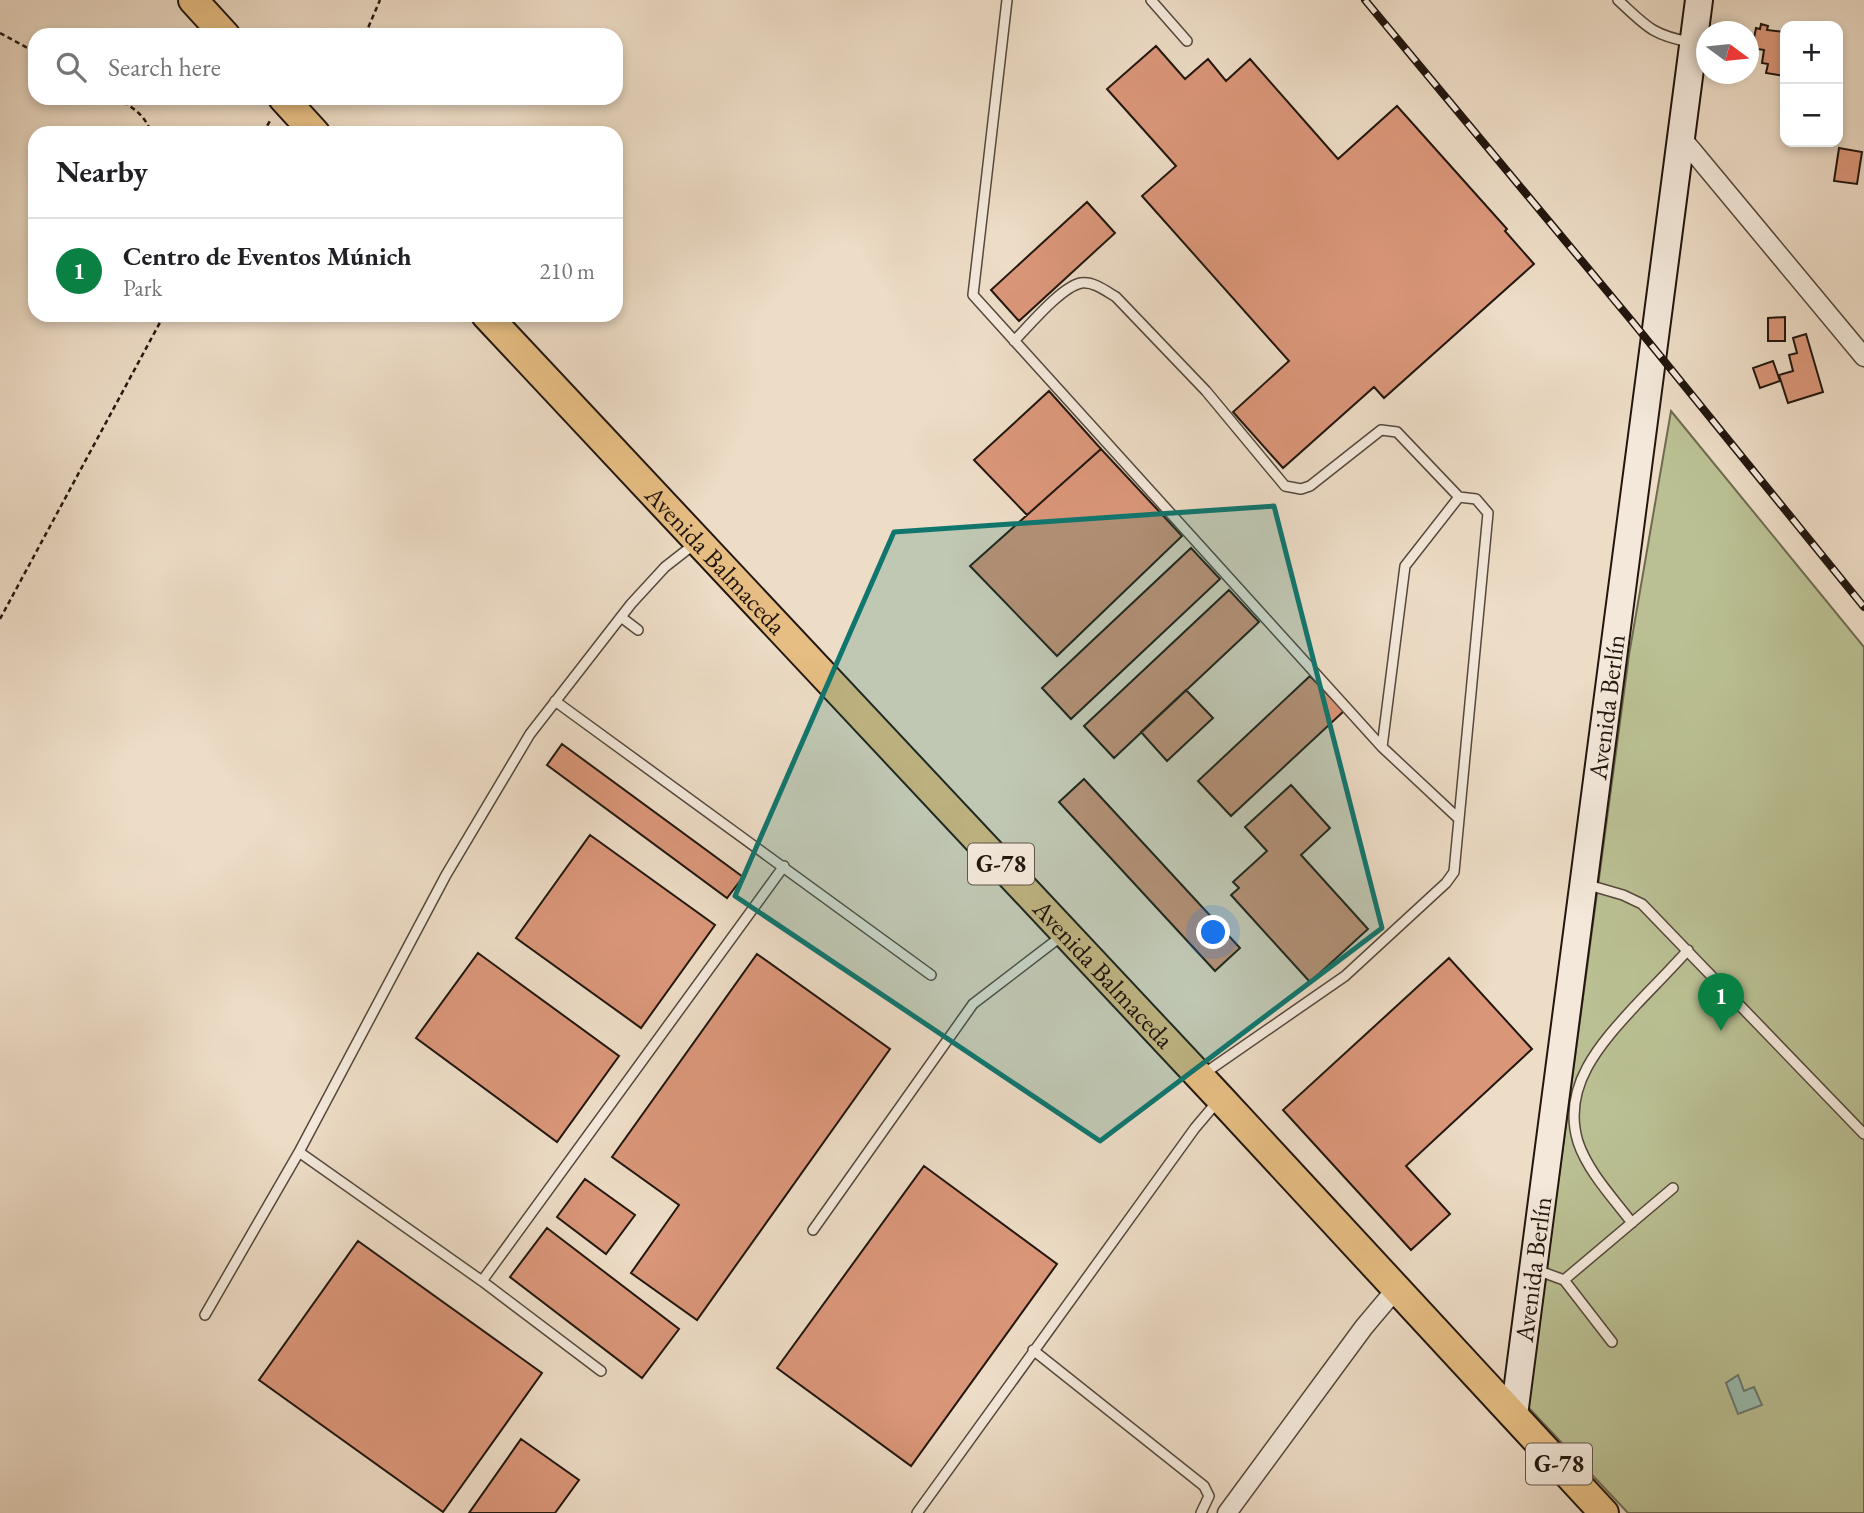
<!DOCTYPE html>
<meta charset="utf-8">
<style>
:root{--surface:#fff;--page:#f2f2f2;--text:#202124;--muted:#757577;--line:#e0e0e0;--accent:#0b8043}
body{margin:0;font-family:"EB Garamond",serif;background:var(--page);color:var(--text)}
.controls{position:absolute;right:21px;top:21px;display:grid;overflow:hidden;border-radius:14px;box-shadow:0 4px 10px #0003}
.controls button{width:63px;height:63px;display:grid;place-items:center;padding:0;border:0;border-bottom:2px solid var(--line);background:var(--surface);color:var(--text);font:35px sans-serif}
.compass{position:absolute;left:1696px;top:21px;width:63px;height:63px;border-radius:50%;background:var(--surface);box-shadow:0 4px 10px #0003;rotate:105deg}
.you{position:absolute;left:1214px;top:933px;width:24px;height:24px;margin:-18px;border:5px solid #fff;border-radius:50%;background:#1a73e8;box-shadow:0 0 0 10px #1a73e833}
.badge{display:grid;place-items:center;width:46px;height:46px;border-radius:50%;background:var(--accent);color:#fff;font-size:23px;font-weight:700}
.pin{position:absolute;translate:-50% -58px;filter:drop-shadow(0 2px 4px #0008)}
.pin::after{content:'';position:absolute;top:37px;width:24px;height:21px;background:inherit;clip-path:polygon(0 0,100% 0,50% 100%)}
.list{margin:0;padding:0;list-style:none}
h2{display:flex;justify-content:space-between;align-items:center;height:91px;margin:0;padding:0 28px;font-size:30px}
h2 small{font-size:23px;font-weight:400;color:var(--muted)}
.list li{display:grid;grid-template-columns:46px 1fr auto;gap:21px;align-items:center;box-sizing:border-box;height:105px;padding:0 28px;border-top:2px solid var(--line)}
.list b{display:block;font-size:26px;white-space:nowrap}
.list p{margin:0;font-size:23px;white-space:nowrap;color:var(--muted)}
.list em{font-size:23px;font-style:normal;color:var(--muted)}
.icon{flex:none;width:38px;height:38px;fill:none;stroke:currentColor;stroke-width:2;stroke-linecap:round;stroke-linejoin:round}
.map{position:relative;flex:none;width:1864px;height:1513px;overflow:hidden}
.search{position:absolute;background:var(--surface);box-shadow:0 4px 10px #0003;left:28px;top:28px;width:595px;height:77px;display:flex;align-items:center;gap:18px;box-sizing:border-box;padding:0 24px;border-radius:21px;color:var(--muted);font-size:26px}
.panel{position:absolute;background:var(--surface);box-shadow:0 4px 10px #0003;left:28px;top:126px;width:595px;height:196px;border-radius:21px}
.map>svg:first-child{display:block}
.green{fill:#bac093;stroke:#6e6b50;stroke-width:2}
.water{fill:#9abcae;stroke:#6a7a6e;stroke-width:2}
.building{fill:#da9679;stroke:#22160e;stroke-width:2}
.lines{fill:none;stroke-linecap:round;stroke-linejoin:round}
.lane-casing{stroke:#55483c;stroke-width:12}
.street-casing{stroke:#55483c;stroke-width:21}
.secondary-casing{stroke:#22160e;stroke-width:30}
.primary-casing{stroke:#22160e;stroke-width:32}
.path{stroke:#22160e;stroke-width:2.5;stroke-dasharray:5 3.5;stroke-linecap:butt}
.lane{stroke:#f3e8da;stroke-width:9}
.street{stroke:#f3e8da;stroke-width:18}
.secondary{stroke:#f3e8da;stroke-width:26}
.primary{stroke:#e6be83;stroke-width:28}
.rail-casing{stroke:#22160e;stroke-width:8}
.rail{stroke:#f3e8da;stroke-width:5;stroke-dasharray:16;stroke-linecap:butt}
.marked{fill:#0f766e;fill-opacity:0.2;stroke:#0f766e;stroke-width:5;stroke-linejoin:round}
.labels{text-anchor:middle;stroke-width:6;stroke-linejoin:round;paint-order:stroke}
.shield{fill:#f3e8da;stroke:#61554b;stroke-width:2}
.shield-label{font-size:24px;font-weight:bold;fill:#22160e}
.street-label{font-size:26px;fill:#22160e;stroke:#f3e8da}
</style>
<div class="map">
<svg width="1864" height="1513" viewBox="0 0 1864 1513">
<rect width="100%" height="100%" fill="#eddcc6"/>
<filter id="stains"><feTurbulence type="fractalNoise" baseFrequency=".00286" numOctaves="4"/><feColorMatrix values="0 0 0 0 .2 0 0 0 0 .09 0 0 0 0 .02 0 0 0 .5 -.17"/></filter>
<radialGradient id="worn" r=".72"><stop offset=".6" stop-color="#630" stop-opacity="0"/><stop offset="1" stop-color="#630" stop-opacity=".3"/></radialGradient>
<!-- green -->
<path class="green" d="M 1671,411 L 1864,647 L 1864,1513 L 1628,1513 L 1528,1407 L 1629,655 Z"/>
<!-- water -->
<path class="water" d="M 1738,1375 L 1744,1391 L 1754,1387 L 1762,1405 L 1738,1414 L 1726,1383 Z"/>
<!-- building -->
<path class="building" d="M 1761,24 L 1768,26 L 1767,30 L 1785,32 L 1785,76 L 1766,73 L 1768,64 L 1762,63 L 1764,50 L 1752,48 L 1756,28 L 1760,29 Z
M 1156,46 L 1185,79 L 1208,59 L 1226,81 L 1250,59 L 1338,159 L 1397,106 L 1507,229 L 1505,231 L 1534,264 L 1384,398 L 1374,387 L 1283,468 L 1233,412 L 1289,361 L 1142,196 L 1176,166 L 1107,89 Z
M 1839,148 L 1862,152 L 1857,184 L 1834,181 Z
M 1087,202 L 1115,233 L 1019,321 L 991,290 Z
M 1785,317 L 1785,341 L 1768,341 L 1768,318 Z
M 1806,334 L 1823,392 L 1788,403 L 1779,375 L 1793,371 L 1789,355 L 1797,353 L 1793,338 Z
M 1773,361 L 1780,381 L 1760,388 L 1753,368 Z
M 1049,391 L 1101,449 L 1027,515 L 974,460 Z
M 1101,449 L 1182,536 L 1057,656 L 970,566 Z
M 1191,548 L 1220,579 L 1071,719 L 1042,688 Z
M 1229,590 L 1259,622 L 1114,758 L 1084,726 Z
M 1310,676 L 1344,711 L 1231,816 L 1198,781 Z
M 1186,690 L 1213,718 L 1167,761 L 1141,732 Z
M 562,744 L 743,877 L 727,898 L 547,765 Z
M 1084,779 L 1240,948 L 1215,971 L 1059,802 Z
M 1291,785 L 1330,828 L 1301,855 L 1368,929 L 1310,982 L 1231,895 L 1239,888 L 1233,882 L 1267,851 L 1245,827 Z
M 590,835 L 715,925 L 641,1028 L 516,938 Z
M 478,953 L 619,1056 L 557,1142 L 416,1038 Z
M 757,954 L 890,1049 L 697,1320 L 631,1273 L 679,1205 L 612,1157 Z
M 1449,958 L 1532,1049 L 1406,1166 L 1450,1214 L 1411,1250 L 1283,1110 Z
M 924,1166 L 1057,1264 L 911,1466 L 777,1368 Z
M 585,1179 L 635,1215 L 606,1254 L 557,1217 Z
M 547,1228 L 679,1329 L 642,1378 L 510,1277 Z
M 358,1241 L 542,1373 L 443,1512 L 259,1380 Z
M 521,1439 L 579,1480 L 555,1513 L 469,1513 Z"/>
<g class="lines">
<defs>
<path id="lane" d="M 1007,0 L 973,295 L 1382,747
M 1151,0 L 1187,41
M 1618,0 C 1646,26 1652,35 1690,42
M 1014,341 C 1029,326 1061,287 1081,283 C 1093,281 1106,291 1116,297 L 1206,391 L 1285,486 L 1301,489 L 1310,486 L 1381,430 L 1397,432 L 1459,497 L 1476,499 L 1488,513 L 1454,872 L 1446,883 L 1345,976 L 1202,1075
M 621,617 L 638,630
M 555,701 L 931,975
M 1459,819 L 1382,747 L 1405,566 L 1459,497
M 1585,884 L 1623,895 L 1642,904 L 1864,1134
M 299,1152 L 482,1281 L 601,1371
M 1632,1223 C 1614,1199 1588,1172 1578,1142 C 1561,1086 1601,1043 1636,1005 C 1653,987 1671,969 1688,950
M 813,1230 L 973,1004 L 1063,935
M 1534,1269 L 1564,1280 L 1612,1342
M 1564,1280 L 1673,1188
M 482,1281 L 784,866
M 205,1315 L 299,1152 L 446,875 L 530,734 L 631,604 L 665,567 L 697,542
M 1033,1350 L 1204,1486 L 1209,1496 L 1201,1513
M 917,1513 L 1195,1128 L 1217,1102"/>
<path id="street" d="M 1681,137 L 1864,357
M 1227,1513 L 1364,1327 L 1396,1289"/>
<g id="secondary">
<path id="s1" d="M 1514,1415 L 1699,0"/>
</g>
<g id="primary">
<path d="M 193,0 L 225,35"/>
<path d="M 283,98 L 315,133"/>
<path id="s2" d="M 486,315 L 1220,1098 L 1604,1513"/>
</g>
</defs>
<!-- lane casing -->
<use href="#lane" class="lane-casing"/>
<!-- street casing -->
<use href="#street" class="street-casing"/>
<!-- secondary casing -->
<use href="#secondary" class="secondary-casing"/>
<!-- primary casing -->
<use href="#primary" class="primary-casing"/>
<!-- path -->
<path class="path" d="M 0,33 L 35,52
M 365,35 L 380,0
M 116,98 C 132,107 145,114 151,133
M 263,133 L 271,119
M 0,619 L 164,315"/>
<!-- lane -->
<use href="#lane" class="lane"/>
<!-- street -->
<use href="#street" class="street"/>
<!-- secondary -->
<use href="#secondary" class="secondary"/>
<!-- primary -->
<use href="#primary" class="primary"/>
<defs>
<path id="rail" d="M 1365,0 L 1631,320 L 1864,607"/>
</defs>
<!-- rail casing -->
<use href="#rail" class="rail-casing"/>
<!-- rail -->
<use href="#rail" class="rail"/>
</g>
<!-- marked area -->
<path class="marked" d="M 1274,506 L 1382,928 L 1100,1141 L 735,896 L 894,532 Z"/>
<g class="labels">
<!-- shield labels -->
<g class="shield">
<rect x="968" y="843.5" width="66" height="41" rx="5"/>
<rect x="1526" y="1443.5" width="66" height="41" rx="5"/>
</g>
<g class="shield-label">
<text x="1001" y="872">G-78</text>
<text x="1559" y="1472">G-78</text>
</g>
<!-- street labels -->
<g class="street-label">
<text dy="9" stroke="none"><textPath href="#s2" startOffset="336">Avenida Balmaceda</textPath></text>
<text dy="9" stroke="none"><textPath href="#s1" startOffset="714">Avenida Berlín</textPath></text>
<text dy="9" stroke="none"><textPath href="#s2" startOffset="903">Avenida Balmaceda</textPath></text>
<text dy="9" stroke="none"><textPath href="#s1" startOffset="147">Avenida Berlín</textPath></text>
</g>
</g>
<rect width="100%" height="100%" filter="url(#stains)"/>
<rect width="100%" height="100%" fill="url(#worn)"/>
</svg>
<div class="controls">
<button>+</button>
<button>−</button>
</div>
<svg class="compass" viewBox="-18 -18 36 36"><path d="M0-13l5 13h-10z" fill="#e53935"/><path d="M0 13l5-13h-10z" fill="#757577"/></svg>
<div class="you"></div>
<div class="pin badge" style="left:1721px;top:1031px">1</div>
<div class="search"><svg class="icon" aria-label="search" viewBox="0 0 24 24"><circle cx="10" cy="10" r="6"/><path d="M15 15l6 6"/></svg>Search here</div>
<section class="panel">
<h2>Nearby<small></small></h2>
<ul class="list">
<li><span class="badge">1</span><div><b>Centro de Eventos Múnich</b><p>Park</p></div><em>210 m</em></li>
</ul>
</section>
</div>
